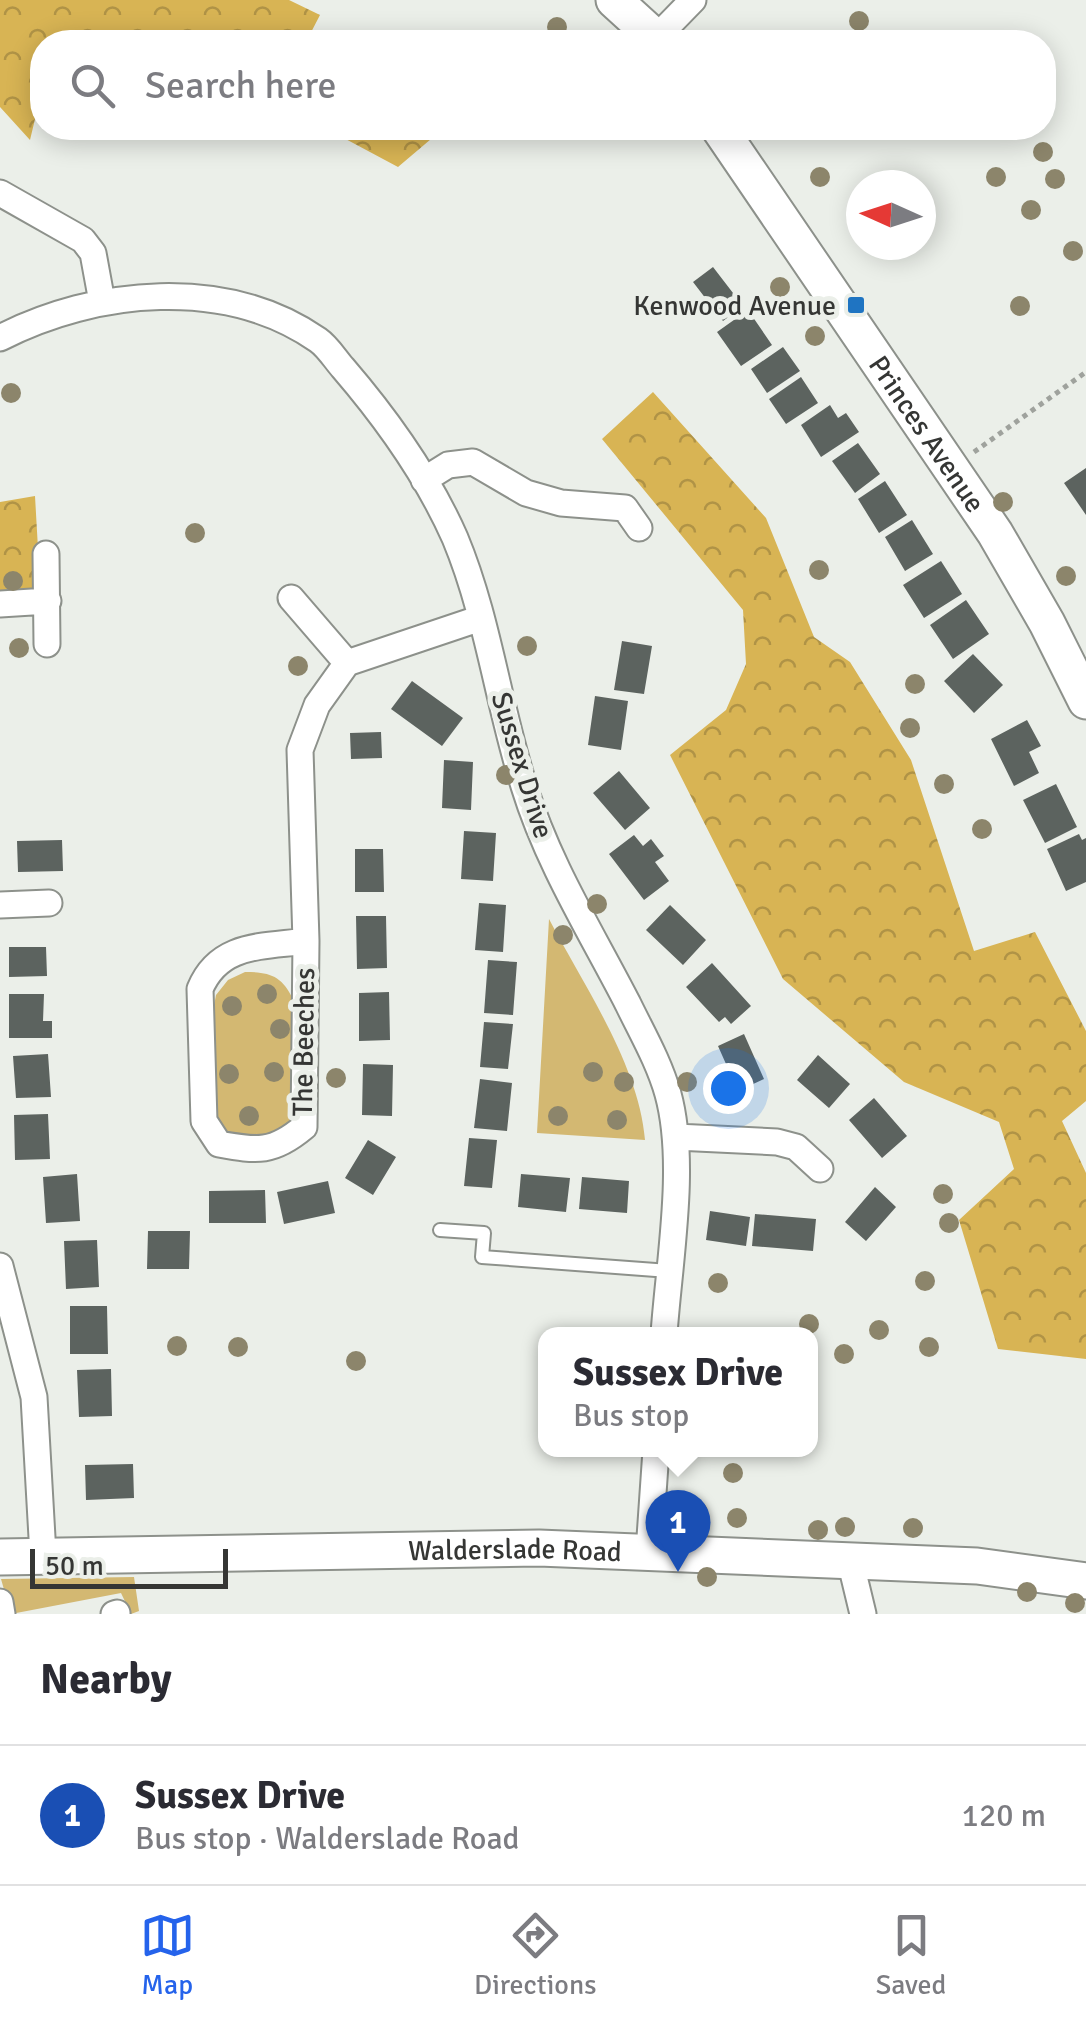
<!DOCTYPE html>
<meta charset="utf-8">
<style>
:root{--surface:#fff;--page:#f2f2f3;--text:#2b2b33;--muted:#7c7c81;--line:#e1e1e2;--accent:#2563eb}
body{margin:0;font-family:Signika,sans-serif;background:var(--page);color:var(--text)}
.compass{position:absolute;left:846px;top:170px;width:90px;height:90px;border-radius:50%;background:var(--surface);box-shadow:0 5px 25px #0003;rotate:273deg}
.scale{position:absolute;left:30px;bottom:25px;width:198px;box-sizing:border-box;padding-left:10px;border:5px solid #353634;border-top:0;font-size:28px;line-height:35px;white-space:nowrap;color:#353634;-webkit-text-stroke:8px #ebefe9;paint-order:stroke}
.you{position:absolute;left:728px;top:1088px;width:35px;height:35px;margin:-25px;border:8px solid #fff;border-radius:50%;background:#1a73e8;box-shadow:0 0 0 15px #1a73e833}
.badge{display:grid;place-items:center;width:65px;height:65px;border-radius:50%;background:var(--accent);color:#fff;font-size:32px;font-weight:700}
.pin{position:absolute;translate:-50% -82px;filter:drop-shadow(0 2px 5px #0008)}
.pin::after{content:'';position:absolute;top:52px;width:35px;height:30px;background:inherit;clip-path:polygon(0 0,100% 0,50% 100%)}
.popup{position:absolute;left:538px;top:1327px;width:280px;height:130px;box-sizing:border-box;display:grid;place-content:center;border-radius:20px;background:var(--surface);filter:drop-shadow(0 2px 8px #0005);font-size:32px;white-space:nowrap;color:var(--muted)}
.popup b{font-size:38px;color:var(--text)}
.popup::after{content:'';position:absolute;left:50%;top:100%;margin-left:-20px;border:20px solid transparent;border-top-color:var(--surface)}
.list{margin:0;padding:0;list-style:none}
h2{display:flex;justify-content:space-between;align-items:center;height:130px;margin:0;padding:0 40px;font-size:42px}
h2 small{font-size:32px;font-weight:400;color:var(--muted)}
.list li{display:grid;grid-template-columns:65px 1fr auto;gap:30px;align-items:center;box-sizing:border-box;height:140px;padding:0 40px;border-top:2px solid var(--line)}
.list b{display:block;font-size:38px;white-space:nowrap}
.list p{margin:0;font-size:32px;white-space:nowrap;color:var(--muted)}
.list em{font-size:32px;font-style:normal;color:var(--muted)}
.icon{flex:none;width:55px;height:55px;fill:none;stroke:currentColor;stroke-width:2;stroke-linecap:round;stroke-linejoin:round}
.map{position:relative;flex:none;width:1086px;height:1614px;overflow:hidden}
.search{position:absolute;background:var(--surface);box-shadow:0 5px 25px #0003;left:30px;right:30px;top:30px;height:110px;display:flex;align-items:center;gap:25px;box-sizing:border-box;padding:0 35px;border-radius:40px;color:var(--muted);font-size:38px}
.sheet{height:270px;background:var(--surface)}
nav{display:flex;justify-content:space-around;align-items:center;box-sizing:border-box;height:140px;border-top:2px solid var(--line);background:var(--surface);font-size:28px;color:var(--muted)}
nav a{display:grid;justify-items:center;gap:5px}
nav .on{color:var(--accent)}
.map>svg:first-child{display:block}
.green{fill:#d3b872}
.forest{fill:url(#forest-crowns)}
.building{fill:#5c635f}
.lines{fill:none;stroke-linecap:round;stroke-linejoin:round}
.lane-casing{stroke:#8d918b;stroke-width:16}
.street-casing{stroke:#8d918b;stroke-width:29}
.secondary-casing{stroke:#8d918b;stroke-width:39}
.path{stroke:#9fa29d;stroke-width:5;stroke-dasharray:5 5;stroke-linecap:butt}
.lane{stroke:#fff;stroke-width:12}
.street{stroke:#fff;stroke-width:25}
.secondary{stroke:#fff;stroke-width:35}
.tree{fill:#8c856b}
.poi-dot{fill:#1f74c2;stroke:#ebefe9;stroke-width:4}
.labels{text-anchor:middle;stroke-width:10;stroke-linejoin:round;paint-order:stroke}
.poi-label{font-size:28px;fill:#353634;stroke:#ebefe9;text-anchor:end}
.street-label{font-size:28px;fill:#353634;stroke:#ebefe9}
</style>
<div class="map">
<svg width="1086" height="1614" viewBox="0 0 1086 1614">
<defs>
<pattern id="forest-crowns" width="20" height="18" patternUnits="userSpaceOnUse" patternTransform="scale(2.5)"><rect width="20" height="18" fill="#d8b454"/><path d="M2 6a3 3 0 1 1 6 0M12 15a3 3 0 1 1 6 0" fill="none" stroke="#b09346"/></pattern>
</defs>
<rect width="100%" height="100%" fill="#ebefe9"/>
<!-- green -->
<path class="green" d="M 549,919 C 584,986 639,1065 645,1140 L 537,1133 Z
M 245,972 C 270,972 282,976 293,999 L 292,1125 L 265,1142 L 228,1137 L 214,1119 L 210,1026 L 216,995 L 228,980 Z
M 134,1577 L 139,1611 L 131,1614 L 121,1593 L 11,1614 L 1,1579 Z"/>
<!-- forest -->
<path class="forest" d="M 0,0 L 289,0 L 320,15 L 306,42 L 42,42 L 42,90 L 30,140 L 0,107 Z
M 325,128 L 444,128 L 398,167 Z
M 653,392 L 766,518 L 814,637 L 850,662 L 911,760 L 974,951 L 1035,932 L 1086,1031 L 1086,1101 L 1062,1121 L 1086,1173 L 1086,1359 L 998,1349 L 959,1220 L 1014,1169 L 999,1122 L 904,1082 L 783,979 L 670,755 L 726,710 L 746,664 L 743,610 L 602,439 Z
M 35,496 L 41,601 L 0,604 L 0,502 Z"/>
<!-- building -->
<path class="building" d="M 713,267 L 743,306 L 723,321 L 693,282 Z
M 748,310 L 772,345 L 741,366 L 717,332 Z
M 783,347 L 800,371 L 767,393 L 751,369 Z
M 801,377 L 818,403 L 786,424 L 769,399 Z
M 830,405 L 838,418 L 846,413 L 859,432 L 821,457 L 801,425 Z
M 858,443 L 880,474 L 855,493 L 832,461 Z
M 1086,468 L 1086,515 L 1064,483 Z
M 885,481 L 907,515 L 879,533 L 858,499 Z
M 912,520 L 933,554 L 905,571 L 885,537 Z
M 941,561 L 962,594 L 924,618 L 903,585 Z
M 966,600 L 989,634 L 953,659 L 930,625 Z
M 622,641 L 652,646 L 644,694 L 614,690 Z
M 973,654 L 1003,685 L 974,713 L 944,681 Z
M 412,681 L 463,718 L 442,746 L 391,709 Z
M 595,696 L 628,701 L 621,750 L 588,745 Z
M 1027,720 L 1041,746 L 1029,752 L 1039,773 L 1014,786 L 991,739 Z
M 381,732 L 382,758 L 351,759 L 350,733 Z
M 444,760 L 473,762 L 471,810 L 442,808 Z
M 619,771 L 650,808 L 625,830 L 593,793 Z
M 1056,784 L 1077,827 L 1045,843 L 1023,800 Z
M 464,831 L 496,833 L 493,881 L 461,879 Z
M 1079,834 L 1082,840 L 1086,838 L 1086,882 L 1066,891 L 1047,849 Z
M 634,835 L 643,846 L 651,839 L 664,856 L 655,862 L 669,881 L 644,900 L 609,854 Z
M 62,840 L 63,871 L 18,872 L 17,841 Z
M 355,849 L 383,849 L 384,892 L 355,892 Z
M 479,903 L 506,905 L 503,952 L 475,950 Z
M 670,905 L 706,940 L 683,965 L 646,930 Z
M 356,916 L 386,916 L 387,968 L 357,969 Z
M 9,947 L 46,947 L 47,976 L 9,977 Z
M 488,960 L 517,962 L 513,1015 L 484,1013 Z
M 712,963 L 751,1006 L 731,1024 L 725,1017 L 719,1022 L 686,987 Z
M 389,992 L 390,1040 L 359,1041 L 359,993 Z
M 9,994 L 44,994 L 43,1021 L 52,1021 L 52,1038 L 9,1038 Z
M 484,1022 L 513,1024 L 508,1069 L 480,1067 Z
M 744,1034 L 764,1079 L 738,1091 L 718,1046 Z
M 48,1054 L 51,1097 L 16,1098 L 13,1056 Z
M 818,1055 L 850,1084 L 829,1108 L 797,1080 Z
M 363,1064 L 393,1065 L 392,1116 L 362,1115 Z
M 480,1079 L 512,1083 L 507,1131 L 474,1128 Z
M 874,1098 L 907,1136 L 882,1158 L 849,1120 Z
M 48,1114 L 50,1159 L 15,1160 L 14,1115 Z
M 469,1138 L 497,1140 L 492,1188 L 464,1186 Z
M 368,1140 L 396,1157 L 373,1195 L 345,1178 Z
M 77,1174 L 80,1221 L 46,1223 L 43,1177 Z
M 521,1174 L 570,1178 L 566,1212 L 518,1207 Z
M 582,1177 L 629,1181 L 627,1213 L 579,1209 Z
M 328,1181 L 335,1213 L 284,1224 L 277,1192 Z
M 875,1187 L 896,1207 L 866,1241 L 845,1222 Z
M 265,1190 L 266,1223 L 209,1223 L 209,1191 Z
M 710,1211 L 750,1217 L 746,1246 L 706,1240 Z
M 755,1214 L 816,1219 L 813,1251 L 752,1246 Z
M 148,1231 L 190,1231 L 189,1269 L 147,1269 Z
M 97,1240 L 99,1287 L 66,1289 L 64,1241 Z
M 70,1306 L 107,1306 L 108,1354 L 70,1354 Z
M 111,1369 L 112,1416 L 79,1417 L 77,1370 Z
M 133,1464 L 134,1498 L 86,1500 L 85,1465 Z"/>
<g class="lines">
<defs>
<path id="lane" d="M 440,1230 L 484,1233 L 482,1257 L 669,1271"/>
<path id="street" d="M 656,38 L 693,0
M 0,193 L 83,240 L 93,253 L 102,302
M 0,338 C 95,289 226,276 318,340 C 328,347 335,359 343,368 C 386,418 428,477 455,538 C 488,617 498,704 524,786 C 548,864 591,932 628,1004 C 642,1033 659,1062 668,1094 C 687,1163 669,1262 664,1334
M 424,480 L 448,465 L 473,462 L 526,493 L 561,503 L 625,508 L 639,528
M 46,554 L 47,644
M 291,598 L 347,663
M 0,604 L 48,601
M 0,905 L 49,903
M 306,941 L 304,1127 C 273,1153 258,1151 219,1144 L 204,1121 L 200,989 C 219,943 262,947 306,941 L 300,750 L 317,705 L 347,663 L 481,618
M 676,1137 L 777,1142 L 796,1147 L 820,1169
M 0,1266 L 34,1397 L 43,1555
M 649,1552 L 656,1450
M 850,1560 L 863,1614
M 0,1602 L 2,1614
M 114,1614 L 117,1613"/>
<g id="secondary">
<path d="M 614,0 L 660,42"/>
<path id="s1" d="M 719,128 L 995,533 L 1047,623 L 1086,701"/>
<path id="s2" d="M 0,1557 L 539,1548 L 977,1566 L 1086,1581"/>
</g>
</defs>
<!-- lane casing -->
<use href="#lane" class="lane-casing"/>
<!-- street casing -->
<use href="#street" class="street-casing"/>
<!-- secondary casing -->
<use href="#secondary" class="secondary-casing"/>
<!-- path -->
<path class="path" d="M 974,452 L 1086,372"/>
<!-- lane -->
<use href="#lane" class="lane"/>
<!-- street -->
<use href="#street" class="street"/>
<!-- secondary -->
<use href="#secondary" class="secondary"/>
</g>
<!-- trees -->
<g class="tree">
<circle cx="859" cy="21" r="10"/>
<circle cx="557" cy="27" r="10"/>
<circle cx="1043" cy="152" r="10"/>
<circle cx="820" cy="177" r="10"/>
<circle cx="996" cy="177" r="10"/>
<circle cx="1055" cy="179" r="10"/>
<circle cx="1031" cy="210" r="10"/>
<circle cx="1073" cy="251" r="10"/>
<circle cx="780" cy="287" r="10"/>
<circle cx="1020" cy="306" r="10"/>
<circle cx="815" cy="336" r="10"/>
<circle cx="11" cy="393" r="10"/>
<circle cx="1003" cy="502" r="10"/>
<circle cx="195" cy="533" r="10"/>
<circle cx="819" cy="570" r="10"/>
<circle cx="1066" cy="576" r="10"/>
<circle cx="13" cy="581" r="10"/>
<circle cx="527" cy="646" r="10"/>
<circle cx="19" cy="648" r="10"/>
<circle cx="298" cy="666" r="10"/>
<circle cx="915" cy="684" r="10"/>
<circle cx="910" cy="728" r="10"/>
<circle cx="506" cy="775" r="10"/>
<circle cx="944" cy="784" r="10"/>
<circle cx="982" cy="829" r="10"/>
<circle cx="597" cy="904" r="10"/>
<circle cx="563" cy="935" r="10"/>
<circle cx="267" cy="994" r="10"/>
<circle cx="232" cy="1006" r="10"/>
<circle cx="280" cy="1029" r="10"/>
<circle cx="274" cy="1072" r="10"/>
<circle cx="593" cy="1072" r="10"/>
<circle cx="229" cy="1074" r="10"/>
<circle cx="336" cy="1078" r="10"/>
<circle cx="624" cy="1082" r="10"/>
<circle cx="687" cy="1082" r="10"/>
<circle cx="249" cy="1116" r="10"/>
<circle cx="558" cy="1116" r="10"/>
<circle cx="617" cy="1120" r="10"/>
<circle cx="943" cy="1194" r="10"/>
<circle cx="949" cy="1223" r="10"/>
<circle cx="925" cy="1281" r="10"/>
<circle cx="718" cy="1283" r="10"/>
<circle cx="809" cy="1324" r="10"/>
<circle cx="879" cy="1330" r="10"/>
<circle cx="177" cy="1346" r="10"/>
<circle cx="238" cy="1347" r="10"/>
<circle cx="929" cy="1347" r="10"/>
<circle cx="844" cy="1354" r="10"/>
<circle cx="356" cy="1361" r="10"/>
<circle cx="733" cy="1473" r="10"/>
<circle cx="698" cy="1512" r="10"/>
<circle cx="737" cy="1518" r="10"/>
<circle cx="845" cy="1527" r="10"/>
<circle cx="913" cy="1528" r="10"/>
<circle cx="818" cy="1530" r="10"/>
<circle cx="707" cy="1577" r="10"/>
<circle cx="1027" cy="1592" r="10"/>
<circle cx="1075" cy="1603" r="10"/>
</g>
<!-- markers -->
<rect class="poi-dot" x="846" y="295" width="20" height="20" rx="5"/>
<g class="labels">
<!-- poi labels -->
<g class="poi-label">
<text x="836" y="315">Kenwood Avenue</text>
</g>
<!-- street labels -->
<g class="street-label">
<text dy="10" stroke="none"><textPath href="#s1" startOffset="370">Princes Avenue</textPath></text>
<text transform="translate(523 765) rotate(73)" y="10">Sussex Drive</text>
<text transform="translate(303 1042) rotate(-89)" y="10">The Beeches</text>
<text dy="10" stroke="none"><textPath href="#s2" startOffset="515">Walderslade Road</textPath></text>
</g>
</g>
</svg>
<svg class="compass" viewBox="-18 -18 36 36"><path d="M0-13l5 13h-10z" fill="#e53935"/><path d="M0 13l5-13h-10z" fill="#7c7c81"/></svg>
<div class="scale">50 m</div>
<div class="you"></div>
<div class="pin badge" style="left:678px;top:1572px;background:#1a4fb4">1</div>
<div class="popup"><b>Sussex Drive</b>Bus stop</div>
<div class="search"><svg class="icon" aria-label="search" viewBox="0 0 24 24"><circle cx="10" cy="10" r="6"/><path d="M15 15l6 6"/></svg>Search here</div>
</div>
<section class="sheet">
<h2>Nearby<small></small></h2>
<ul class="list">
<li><span class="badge" style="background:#1a4fb4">1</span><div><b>Sussex Drive</b><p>Bus stop · Walderslade Road</p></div><em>120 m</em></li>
</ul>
</section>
<nav>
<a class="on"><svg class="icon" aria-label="map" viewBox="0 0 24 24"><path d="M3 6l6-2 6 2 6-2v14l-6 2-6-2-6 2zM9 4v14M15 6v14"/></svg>Map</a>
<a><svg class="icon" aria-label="directions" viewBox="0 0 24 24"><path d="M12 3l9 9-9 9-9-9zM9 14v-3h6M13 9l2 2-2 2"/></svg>Directions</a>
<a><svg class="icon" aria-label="saved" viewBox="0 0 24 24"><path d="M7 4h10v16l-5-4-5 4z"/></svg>Saved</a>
</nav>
